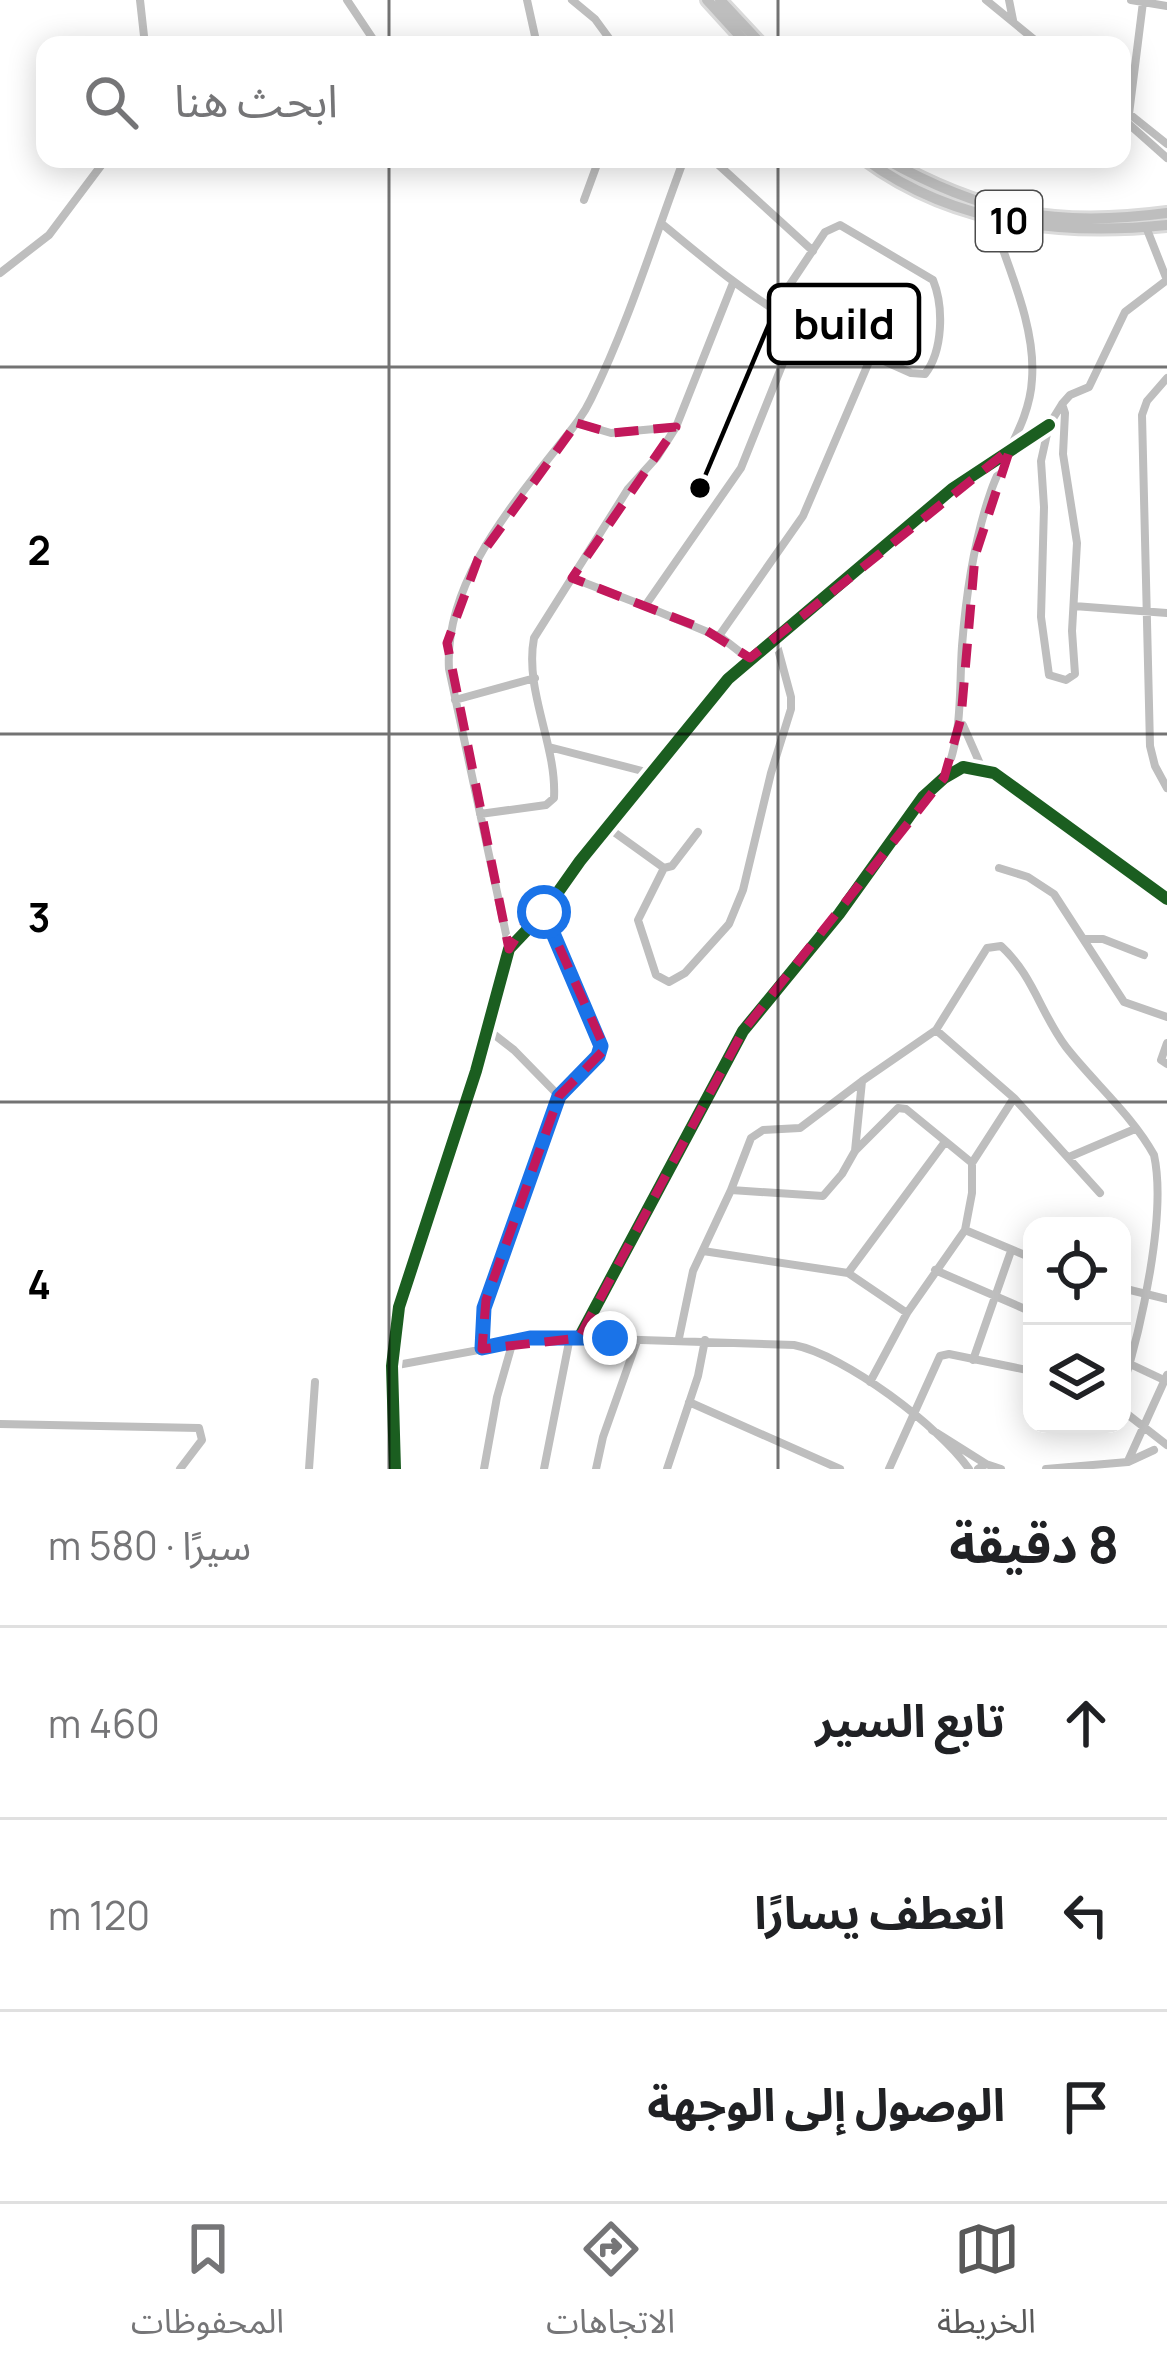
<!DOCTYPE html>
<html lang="ar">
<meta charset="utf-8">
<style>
:root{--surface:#fff;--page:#f2f2f2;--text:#202124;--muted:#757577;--line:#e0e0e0;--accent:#595959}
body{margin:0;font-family:Manrope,"Noto Sans Arabic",sans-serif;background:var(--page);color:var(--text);direction:rtl}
.controls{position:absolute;right:36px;bottom:36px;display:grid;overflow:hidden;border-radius:24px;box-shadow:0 6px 30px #0003}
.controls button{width:108px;height:108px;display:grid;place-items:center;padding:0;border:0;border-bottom:3px solid var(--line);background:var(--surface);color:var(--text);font:60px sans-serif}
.stop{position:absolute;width:36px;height:36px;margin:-27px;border:9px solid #1a73e8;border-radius:50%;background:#fff}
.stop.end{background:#1a73e8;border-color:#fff;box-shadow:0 3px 12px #0008}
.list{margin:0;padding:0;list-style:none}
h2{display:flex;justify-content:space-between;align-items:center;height:156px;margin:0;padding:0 48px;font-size:51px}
h2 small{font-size:39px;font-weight:400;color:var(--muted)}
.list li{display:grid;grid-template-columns:78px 1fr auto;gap:36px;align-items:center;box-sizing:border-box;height:192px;padding:0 48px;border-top:3px solid var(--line)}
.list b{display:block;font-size:45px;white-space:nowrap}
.list em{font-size:39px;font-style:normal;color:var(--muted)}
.icon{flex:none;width:66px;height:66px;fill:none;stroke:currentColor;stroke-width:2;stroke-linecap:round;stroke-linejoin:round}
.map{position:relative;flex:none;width:1167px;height:1469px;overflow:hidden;direction:ltr}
.search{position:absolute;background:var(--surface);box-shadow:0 6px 30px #0003;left:36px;right:36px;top:36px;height:132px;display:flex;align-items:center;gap:30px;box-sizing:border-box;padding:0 42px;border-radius:24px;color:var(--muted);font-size:45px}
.sheet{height:732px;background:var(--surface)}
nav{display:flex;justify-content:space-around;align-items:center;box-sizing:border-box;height:168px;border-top:3px solid var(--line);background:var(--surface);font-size:33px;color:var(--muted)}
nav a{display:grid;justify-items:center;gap:6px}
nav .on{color:var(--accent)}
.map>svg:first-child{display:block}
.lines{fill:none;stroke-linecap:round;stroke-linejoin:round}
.highway-casing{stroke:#dbdbdb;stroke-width:16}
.minor{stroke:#bebebe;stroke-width:8}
.highway{stroke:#bebebe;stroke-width:10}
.cycleway-casing{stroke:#fff;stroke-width:20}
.cycleway{stroke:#1b5e20;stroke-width:12}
.route{stroke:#1a73e8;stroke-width:15}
.marked{fill:none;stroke:#c2185b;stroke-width:9;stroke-dasharray:24 15;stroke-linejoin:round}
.grid{fill:none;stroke:#000;stroke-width:3;stroke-opacity:0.55}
.labels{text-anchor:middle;stroke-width:9;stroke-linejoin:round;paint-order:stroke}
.shield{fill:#fff;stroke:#4c4c4c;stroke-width:3}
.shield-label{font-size:36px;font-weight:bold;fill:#000}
.grid-label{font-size:39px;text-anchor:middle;font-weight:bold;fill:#000;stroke:#fff;stroke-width:9;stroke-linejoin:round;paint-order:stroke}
.leader{fill:none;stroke:#000;stroke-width:4.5}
.callout-dot{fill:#000;stroke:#fff;stroke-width:4.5}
.callout{fill:#fff;stroke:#000;stroke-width:4.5}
.callout-label{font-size:42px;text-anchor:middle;font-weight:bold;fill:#000}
</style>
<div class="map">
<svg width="1167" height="1469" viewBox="0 0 1167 1469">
<rect width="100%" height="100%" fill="#fff"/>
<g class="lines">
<defs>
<path id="highway" d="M 707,0 L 748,45
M 720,0 L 762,45
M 865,159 C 953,224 1061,236 1167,225
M 885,159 C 983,214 1055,228 1167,213"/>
</defs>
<!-- highway casing -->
<use href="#highway" class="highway-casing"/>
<!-- minor -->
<path class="minor" d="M 140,0 L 145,45
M 347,0 L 377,45
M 527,0 L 537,45
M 572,0 L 595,19 L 614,45
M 986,0 L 1041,45
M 1009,0 L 1013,20
M 1131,0 L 1167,6
M 1122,108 L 1167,144
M 1129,114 L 1143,2
M 1122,118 L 1167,158
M 712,159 L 813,251
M 584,200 L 599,159
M 661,223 C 702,257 742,291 788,318 L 911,373 L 925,374 C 943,351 944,307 933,280 L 840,225 L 825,232 L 773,310
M 1146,227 L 1167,280
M 0,273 L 49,235 L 106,159
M 1167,378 L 1147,401 L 1142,415 L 1150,746 L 1155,766 L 1167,788
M 1062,404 L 1049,425 L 1041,461 L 1044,507 L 1041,617 L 1049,675 L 1066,680 L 1075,674 L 1072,631 L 1077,543 L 1063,454 L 1065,413 L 1062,404 L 1070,395 L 1089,387 L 1125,312 L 1167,280
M 577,423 L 611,433 L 676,427
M 572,578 L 645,606 L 741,468 L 787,353 L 788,318
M 645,606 L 722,638 L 749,659
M 1074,606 L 1167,613
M 719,636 L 803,516 L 871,357
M 455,700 L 535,678
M 963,725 L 981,766
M 549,747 L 650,773
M 946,773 C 963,731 959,690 962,646 C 966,594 974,540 991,491 C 1004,453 1030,421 1032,379 C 1036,326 1008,268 992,218
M 480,814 L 546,805 L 554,798 C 557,745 524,691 534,638 L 628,489 L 657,457 L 676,427 L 733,283
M 607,827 L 664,868 L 672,866 L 698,832
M 664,868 L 638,920 L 656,975 L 669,982 L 685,973 L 729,924 L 743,890 L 771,773 L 791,709 L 791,697 L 775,638
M 999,868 L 1028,877 L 1054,894 L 1124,1002 L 1167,1017
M 1084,939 L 1103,939 L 1144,955
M 509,948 L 449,669 C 444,584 510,508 560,444 C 572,429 583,416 591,399 C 629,322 654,239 684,159
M 487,1029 L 514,1050 L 559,1096
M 936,1030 L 1014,1098 L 1100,1193
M 1167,1043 L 1161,1060 L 1167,1064
M 855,1151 L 862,1081 L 936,1030 L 987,948 L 1001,946 C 1033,975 1041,1014 1066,1047 C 1094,1083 1132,1115 1154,1155 C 1167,1214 1141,1329 1122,1389
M 1069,1157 L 1135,1129
M 731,1190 L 751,1138 L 763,1130 L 800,1128 L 861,1082
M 965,1230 L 1032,1258
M 703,1251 L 848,1273 L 945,1142
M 935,1270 L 1032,1312
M 848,1273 L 907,1313
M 1122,1288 L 1167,1299
M 579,1338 L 743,1031 L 839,914 L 923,797 L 944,778 L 963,767 L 994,773 L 1167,899
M 679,1338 L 693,1271 L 731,1190 L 823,1196 L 842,1174 L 855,1151 L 898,1108 L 906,1109 L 972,1163
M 482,1349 L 480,1328 L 486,1300 L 559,1096 L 598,1056 L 601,1045 L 544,912
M 973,1360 L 1011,1251
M 1130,1364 L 1164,1380
M 392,1366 L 549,1337 L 794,1345 C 845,1355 940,1427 969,1469
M 870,1382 L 907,1313 L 965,1230 L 972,1193 L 972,1163 L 1014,1098
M 689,1402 L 840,1469
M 1122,1410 L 1167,1445
M 0,1424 L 199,1428 L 202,1440 L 180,1469
M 932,1430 L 986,1464
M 1128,1461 L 1167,1375
M 309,1469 L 315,1382
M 395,1469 L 392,1366 L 399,1307 L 476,1071 L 509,949 L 544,912 L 580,861 L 728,679 L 952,489 L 1049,425
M 484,1469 L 497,1397 L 513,1341
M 544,1469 L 570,1337
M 596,1469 L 603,1437 L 637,1341
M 667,1469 L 698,1376 L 705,1340
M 889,1469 L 940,1356 L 949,1354 L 1032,1371
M 978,1469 L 986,1464 L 1001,1469
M 1046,1469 L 1128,1462 L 1154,1450"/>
<!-- highway -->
<use href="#highway" class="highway"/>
<defs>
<path id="cycleway" d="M 579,1338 L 743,1031 L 839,914 L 923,797 L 944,778 L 963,767 L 994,773 L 1167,899
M 395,1469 L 392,1366 L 399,1307 L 476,1071 L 509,949 L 544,912 L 580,861 L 728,679 L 952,489 L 1049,425"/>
</defs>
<!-- cycleway casing -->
<use href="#cycleway" class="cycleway-casing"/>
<!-- cycleway -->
<use href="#cycleway" class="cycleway"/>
</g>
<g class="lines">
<!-- route -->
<path class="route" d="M 544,912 L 601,1046 L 598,1056 L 559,1096 L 484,1308 L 482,1348 L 530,1338 L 610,1338"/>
</g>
<!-- marked area -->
<path class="marked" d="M 577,423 L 611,433 L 676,427 L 572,578 L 704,629 L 750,658 L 1010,449 L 975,556 L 961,718 L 944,778 L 743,1031 L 579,1338 L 482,1349 L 486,1300 L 559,1096 L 605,1049 L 539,902 L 509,949 L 447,643 L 478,559 Z"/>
<!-- grid -->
<path class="grid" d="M 389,0 L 389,45M 778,0 L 778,45M 389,159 L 389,1469M 778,159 L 778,1469M 0,367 L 1167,367M 0,734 L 1167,734M 0,1102 L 1167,1102"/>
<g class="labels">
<!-- shield labels -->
<rect class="shield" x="976" y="191" width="66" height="60" rx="9"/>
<g class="shield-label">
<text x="1009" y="234">10</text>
</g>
</g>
<g class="grid-label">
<text x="39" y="565">2</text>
<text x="39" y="932">3</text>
<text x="39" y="1299">4</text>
</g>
<!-- callouts -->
<path class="leader" d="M700 488L769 324"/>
<circle class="callout-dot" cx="700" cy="488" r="12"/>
<rect class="callout" x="769" y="285" width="150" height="78" rx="12"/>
<g class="callout-label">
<text x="844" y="339">build</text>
</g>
</svg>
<div class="controls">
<button><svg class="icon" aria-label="locate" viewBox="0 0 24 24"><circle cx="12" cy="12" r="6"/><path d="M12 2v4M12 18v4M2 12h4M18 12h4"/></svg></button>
<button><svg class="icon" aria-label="layers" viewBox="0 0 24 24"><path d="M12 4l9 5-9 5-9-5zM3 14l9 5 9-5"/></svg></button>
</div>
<div class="stop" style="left:544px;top:912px"></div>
<div class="stop end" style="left:610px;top:1338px"></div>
<div class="search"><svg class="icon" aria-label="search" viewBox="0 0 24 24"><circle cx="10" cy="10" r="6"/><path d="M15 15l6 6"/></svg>ابحث هنا</div>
</div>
<section class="sheet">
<h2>8 دقيقة<small>سيرًا · 580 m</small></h2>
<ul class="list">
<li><svg class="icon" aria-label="ahead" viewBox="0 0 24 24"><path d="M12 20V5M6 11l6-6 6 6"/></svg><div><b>تابع السير</b></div><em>460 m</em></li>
<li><svg class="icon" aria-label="left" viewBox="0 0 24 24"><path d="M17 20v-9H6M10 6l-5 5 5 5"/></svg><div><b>انعطف يسارًا</b></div><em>120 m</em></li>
<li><svg class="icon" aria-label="arrive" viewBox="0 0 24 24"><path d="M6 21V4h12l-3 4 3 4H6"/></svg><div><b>الوصول إلى الوجهة</b></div></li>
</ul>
</section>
<nav>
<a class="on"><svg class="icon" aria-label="map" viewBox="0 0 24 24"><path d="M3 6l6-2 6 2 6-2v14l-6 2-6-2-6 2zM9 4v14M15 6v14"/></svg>الخريطة</a>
<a><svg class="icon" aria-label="directions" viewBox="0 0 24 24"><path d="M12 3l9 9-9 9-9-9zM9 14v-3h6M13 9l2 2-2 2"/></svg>الاتجاهات</a>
<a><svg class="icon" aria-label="saved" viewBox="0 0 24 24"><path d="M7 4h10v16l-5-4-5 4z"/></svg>المحفوظات</a>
</nav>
